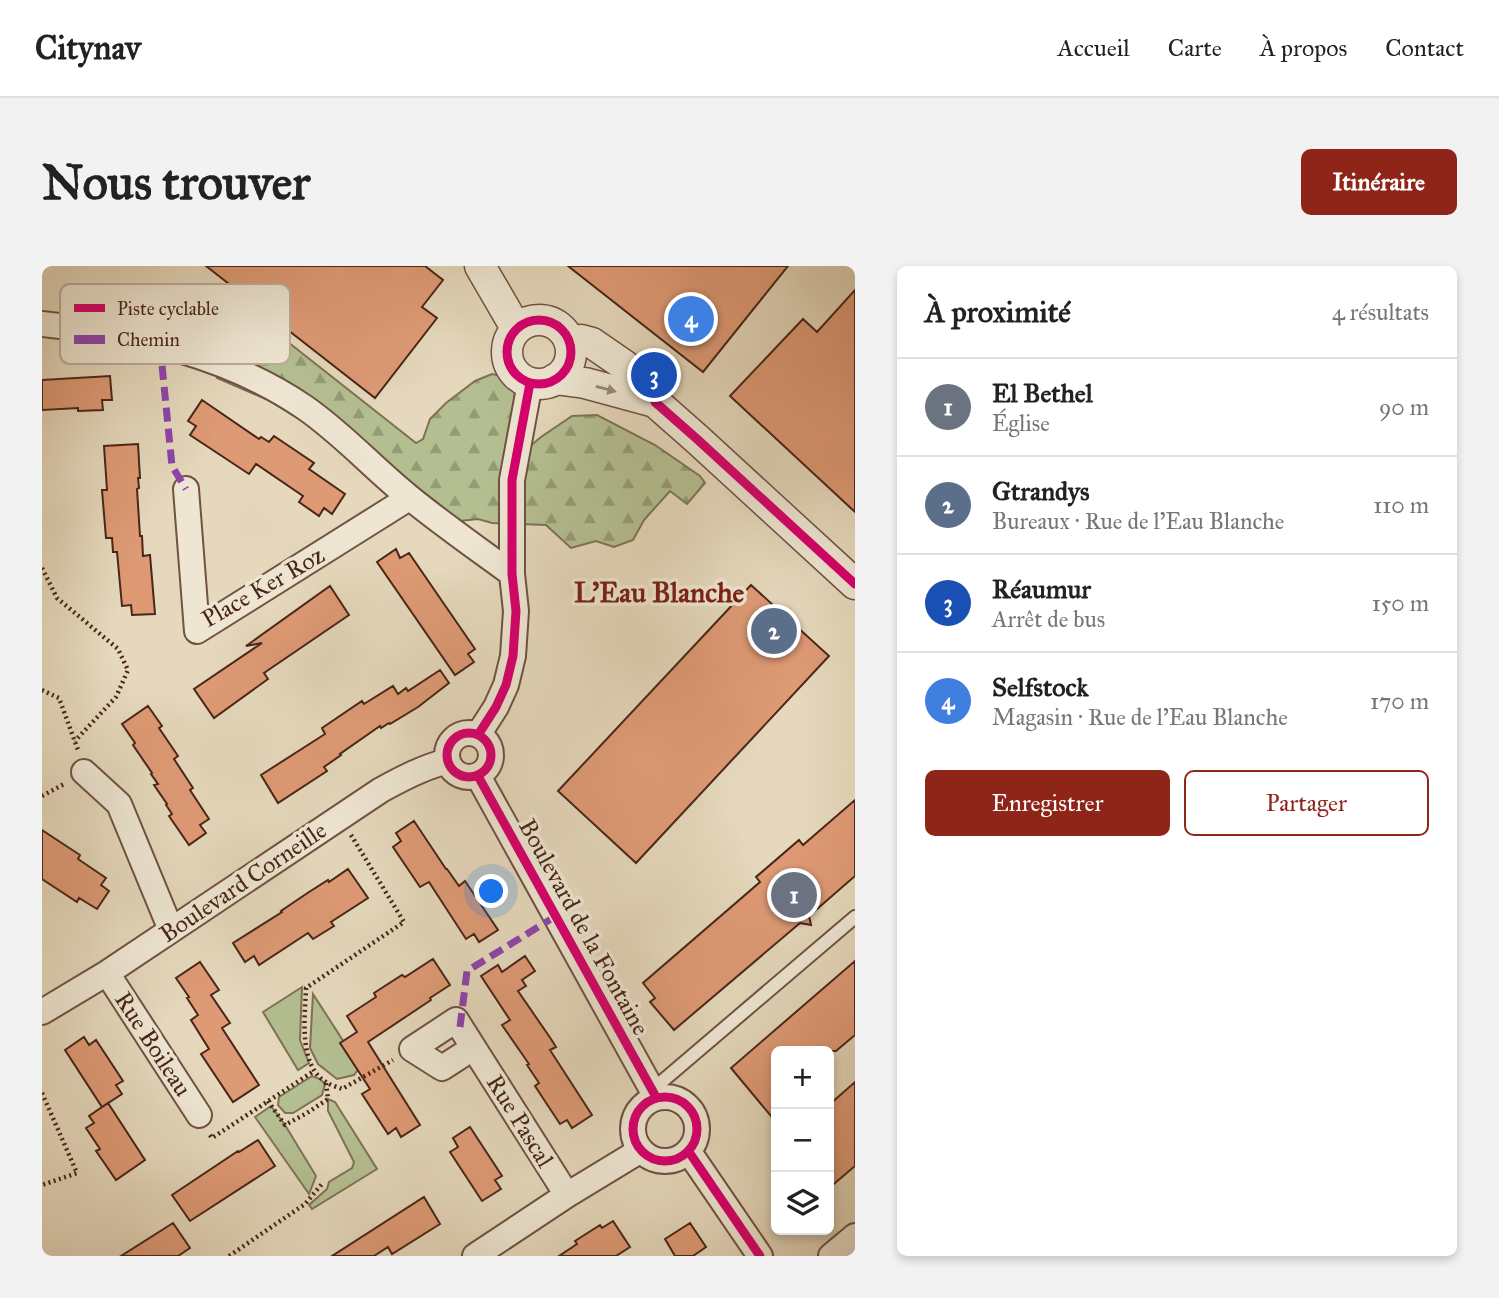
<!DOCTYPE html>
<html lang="fr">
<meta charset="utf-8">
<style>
:root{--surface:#fff;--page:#f2f2f2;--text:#222;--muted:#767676;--line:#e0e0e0;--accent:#8f2418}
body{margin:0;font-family:"IM FELL Great Primer",serif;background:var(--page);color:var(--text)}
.controls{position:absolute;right:21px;bottom:21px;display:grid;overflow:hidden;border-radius:10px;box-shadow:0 4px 10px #0003}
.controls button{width:63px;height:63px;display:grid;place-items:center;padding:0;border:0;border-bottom:2px solid var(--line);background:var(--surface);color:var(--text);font:35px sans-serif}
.you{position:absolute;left:450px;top:626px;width:24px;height:24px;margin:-18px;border:5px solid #fff;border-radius:50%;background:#1a73e8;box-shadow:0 0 0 10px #1a73e833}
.badge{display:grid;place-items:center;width:46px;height:46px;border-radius:50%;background:var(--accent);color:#fff;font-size:23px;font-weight:700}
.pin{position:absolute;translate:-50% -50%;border:4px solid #fff;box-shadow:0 2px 7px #0006}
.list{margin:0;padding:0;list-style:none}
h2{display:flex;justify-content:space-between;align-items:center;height:91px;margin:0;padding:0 28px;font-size:30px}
h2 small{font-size:23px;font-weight:400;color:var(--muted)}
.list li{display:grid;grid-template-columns:46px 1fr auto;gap:21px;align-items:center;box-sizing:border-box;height:98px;padding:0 28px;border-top:2px solid var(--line)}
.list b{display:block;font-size:26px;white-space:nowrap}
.list p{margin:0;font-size:23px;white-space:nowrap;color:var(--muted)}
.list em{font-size:23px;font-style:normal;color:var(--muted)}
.actions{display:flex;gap:14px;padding:21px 28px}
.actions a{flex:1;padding:16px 0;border:2px solid var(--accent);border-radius:10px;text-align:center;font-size:24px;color:var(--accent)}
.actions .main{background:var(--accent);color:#fff}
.icon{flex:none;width:38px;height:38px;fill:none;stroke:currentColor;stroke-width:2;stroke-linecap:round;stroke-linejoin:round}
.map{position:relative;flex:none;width:813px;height:990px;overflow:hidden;border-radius:10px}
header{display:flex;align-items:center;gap:42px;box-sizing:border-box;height:98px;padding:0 35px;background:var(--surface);border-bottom:2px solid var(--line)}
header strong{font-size:33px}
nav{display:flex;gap:38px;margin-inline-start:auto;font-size:24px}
.intro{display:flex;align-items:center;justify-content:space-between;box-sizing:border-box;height:168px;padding:0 42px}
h1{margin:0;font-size:49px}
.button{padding:18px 32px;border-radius:10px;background:var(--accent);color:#fff;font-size:24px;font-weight:700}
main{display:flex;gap:42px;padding:0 42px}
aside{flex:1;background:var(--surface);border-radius:10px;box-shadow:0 4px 10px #0003}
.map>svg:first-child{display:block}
.green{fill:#b4bf91;stroke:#7e7254;stroke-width:2}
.forest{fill:url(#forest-firs);stroke:#7e7254;stroke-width:2}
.building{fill:#de9a75;stroke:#492618;stroke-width:2}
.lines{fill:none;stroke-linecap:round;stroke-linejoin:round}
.service-casing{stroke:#705241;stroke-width:16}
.minor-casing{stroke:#705241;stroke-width:28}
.tertiary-casing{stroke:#705241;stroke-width:33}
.path{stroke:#492618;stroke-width:4.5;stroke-dasharray:2 3.5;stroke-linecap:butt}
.service{stroke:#eee6d3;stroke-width:12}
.minor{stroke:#eee6d3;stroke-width:24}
.tertiary{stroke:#eee6d3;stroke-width:30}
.quiet{stroke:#8e44ad;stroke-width:7;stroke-dasharray:14 7;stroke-linecap:butt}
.cycleway-casing{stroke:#eee6d3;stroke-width:13}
.cycleway{stroke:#d6006c;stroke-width:9}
.oneway{fill:#9c8676}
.labels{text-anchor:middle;stroke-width:7;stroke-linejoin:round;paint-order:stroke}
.street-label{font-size:24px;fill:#492618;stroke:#eee6d3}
.quarter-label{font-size:28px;font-weight:bold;fill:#7a1f14;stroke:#eee6d3}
.key{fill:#eee6d3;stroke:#bcac9b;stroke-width:2}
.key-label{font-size:19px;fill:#492618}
</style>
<header>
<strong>Citynav</strong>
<nav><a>Accueil</a><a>Carte</a><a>À propos</a><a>Contact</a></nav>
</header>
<div class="intro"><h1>Nous trouver</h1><a class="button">Itinéraire</a></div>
<main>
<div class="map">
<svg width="813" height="990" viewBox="0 0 813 990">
<defs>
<pattern id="forest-firs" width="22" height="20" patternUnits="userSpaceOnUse" patternTransform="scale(1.75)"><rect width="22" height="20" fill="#b4bf91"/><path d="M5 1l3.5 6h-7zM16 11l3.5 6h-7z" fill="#949b75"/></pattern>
</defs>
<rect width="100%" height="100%" fill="#e5d8bc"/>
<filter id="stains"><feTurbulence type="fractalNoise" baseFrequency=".00286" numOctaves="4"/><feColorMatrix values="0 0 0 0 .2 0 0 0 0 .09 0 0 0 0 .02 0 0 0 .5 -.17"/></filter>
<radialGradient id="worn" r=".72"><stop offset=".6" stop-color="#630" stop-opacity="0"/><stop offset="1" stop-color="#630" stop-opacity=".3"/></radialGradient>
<!-- green -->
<path class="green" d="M 260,721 L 258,774 L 267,797 L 256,804 L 221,746 Z
M 271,728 L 318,801 L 312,809 L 295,813 L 276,798 L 268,782 Z
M 270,810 L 278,813 L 283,818 L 280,829 L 251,847 L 243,847 L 236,839 L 237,831 Z
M 286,833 L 293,836 L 335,903 L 270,943 L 267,939 L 285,923 L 287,916 L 310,902 L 312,896 L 286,845 Z
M 229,840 L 243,859 L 274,910 L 267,928 L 213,851 Z"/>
<!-- forest -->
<path class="forest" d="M 237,69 L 374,177 L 381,173 L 388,153 L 404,137 L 433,115 L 450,108 L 465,111 L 473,128 L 469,158 L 487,181 L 499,171 L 530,150 L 555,149 L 613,179 L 658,210 L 663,217 L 645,238 L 628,225 L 602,254 L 591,274 L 572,281 L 554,275 L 529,282 L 504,259 L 450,257 L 436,253 L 409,256 L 304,182 L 226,134 L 175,112 L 188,90 Z"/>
<!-- building -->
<path class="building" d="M 164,0 L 383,0 L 401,14 L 380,41 L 395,52 L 333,132 Z
M 526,0 L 746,0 L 661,106 Z
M 813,24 L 813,246 L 688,130 L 761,53 L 775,66 Z
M 68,110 L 70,134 L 60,134 L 61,144 L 36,145 L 36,142 L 0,144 L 0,114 Z
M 160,134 L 217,173 L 219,171 L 227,176 L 232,170 L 272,197 L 267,203 L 303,228 L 290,248 L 282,242 L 277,250 L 257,236 L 261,230 L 214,198 L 207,208 L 148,169 L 154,160 L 146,155 Z
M 96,178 L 98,212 L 96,212 L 97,222 L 95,223 L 98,270 L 100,270 L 101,290 L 108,289 L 113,348 L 90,349 L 89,339 L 80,340 L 75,286 L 71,286 L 70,272 L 64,272 L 60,224 L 65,224 L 62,180 Z
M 354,283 L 358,292 L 367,287 L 433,383 L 426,388 L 432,396 L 413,409 L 335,296 Z
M 709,319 L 787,390 L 594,597 L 516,525 Z
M 288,320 L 307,349 L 222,407 L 226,413 L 172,452 L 152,423 L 220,377 L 204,380 Z
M 398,404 L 407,417 L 376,441 L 348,458 L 347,457 L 339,462 L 338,460 L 298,488 L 299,489 L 282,501 L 285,505 L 236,537 L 219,509 L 283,468 L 280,462 L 320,435 L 322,438 L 351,420 L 356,428 L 364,422 L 366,425 Z
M 106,440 L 120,460 L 117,462 L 136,490 L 132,493 L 151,522 L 148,524 L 167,553 L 158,559 L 164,567 L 147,579 L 127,550 L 130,548 L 124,539 L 125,538 L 112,519 L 116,518 L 109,508 L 110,507 L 91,479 L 93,477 L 80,458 Z
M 813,534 L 813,610 L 767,650 L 769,659 L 758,657 L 632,764 L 608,736 L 613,732 L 601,717 L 718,616 L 714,611 L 757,574 L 761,579 Z
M 372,555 L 404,603 L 405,603 L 417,620 L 423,615 L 456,664 L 437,676 L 432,668 L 424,673 L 387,616 L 378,621 L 351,581 L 359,575 L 354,567 Z
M 0,564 L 38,589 L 36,593 L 64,612 L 59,619 L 67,625 L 55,643 L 37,632 L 35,636 L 0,613 Z
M 306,603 L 326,632 L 289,656 L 292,660 L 271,673 L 266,667 L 217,699 L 212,690 L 203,696 L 191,677 L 240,646 L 239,645 L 267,626 L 286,614 L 287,616 Z
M 483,690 L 493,705 L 480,714 L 484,720 L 476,725 L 509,773 L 514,781 L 508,784 L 550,849 L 530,862 L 525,854 L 518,858 L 493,820 L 497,817 L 485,799 L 487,798 L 460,759 L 468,754 L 439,710 L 456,699 L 460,706 Z
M 391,693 L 408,719 L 388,732 L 389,734 L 326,776 L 378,859 L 359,871 L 354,862 L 346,868 L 320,828 L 328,823 L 298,777 L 315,766 L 305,750 L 334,731 L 332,727 L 360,709 L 363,711 Z
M 813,695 L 813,769 L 794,785 L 734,785 L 734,856 L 689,802 Z
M 158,696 L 177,724 L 169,729 L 188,757 L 180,762 L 217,819 L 191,836 L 159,788 L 167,783 L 149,754 L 156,749 L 145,732 L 147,731 L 134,712 Z
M 42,771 L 47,779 L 54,774 L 81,815 L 74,819 L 80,828 L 60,841 L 23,784 Z
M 813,816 L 813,900 L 787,922 L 787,839 Z
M 66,837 L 103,894 L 74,914 L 54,885 L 58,883 L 44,862 L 52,857 L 47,850 Z
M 428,861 L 460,910 L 453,914 L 459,923 L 440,935 L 408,886 L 416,881 L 411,872 Z
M 216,874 L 233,900 L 148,955 L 130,929 L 196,885 L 197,886 Z
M 382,931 L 398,958 L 350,988 L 346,981 L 332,990 L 290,990 Z
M 571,955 L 588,981 L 574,990 L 517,990 L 535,978 L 533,975 L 558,959 L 560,962 Z
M 131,957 L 148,982 L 136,990 L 79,990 Z
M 648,957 L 664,981 L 651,990 L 633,990 L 623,973 Z"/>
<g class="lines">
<defs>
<path id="service" d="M 610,824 L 813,651"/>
<path id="minor" d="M 0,58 C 90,68 186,89 262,141 C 300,167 331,202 367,231 C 400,258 436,283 470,308
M 144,223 L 155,365 L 367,232
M405 489a22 22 0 1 1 44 0a22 22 0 1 1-44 0Z
M 436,469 L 454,441 L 464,419 L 471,390 L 474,345 L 470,308 L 470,214 L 488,117
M 42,506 L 77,538 L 129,664
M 436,510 L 614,831
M 65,707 L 157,849
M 0,746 L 65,707 L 339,524 C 361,512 382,501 406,495
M 431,782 L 400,802 L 370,783 L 414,754 L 525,929
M591 863a32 32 0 1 1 64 0a32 32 0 1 1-64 0Z
M 647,886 L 718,990
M 433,990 L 525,929 L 599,884
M 789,990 L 813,970"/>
<path id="tertiary" d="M 438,0 L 474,62
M465 86a32 32 0 1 1 64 0a32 32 0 1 1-64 0Z
M 528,76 L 539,74 L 550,77 L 582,99 L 596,114 L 613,136 L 655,173 L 813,318
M 513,113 L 543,117 L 613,136"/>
</defs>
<!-- service casing -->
<use href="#service" class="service-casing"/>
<!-- minor casing -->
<use href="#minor" class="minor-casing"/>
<!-- tertiary casing -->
<use href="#tertiary" class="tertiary-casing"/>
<!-- path -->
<path class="path" d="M 0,302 L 15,332 L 76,383 L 86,404 L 74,431 L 33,475
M 0,424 L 17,432 L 36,484
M 0,530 L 24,517
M 309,569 L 362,656 L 264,722 C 263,751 256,799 284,816 C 288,819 295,821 300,823 L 351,794
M 0,827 L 35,907 L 0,919
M 226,835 L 243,859 L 265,847 L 286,833 L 284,817
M 168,869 L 170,872 L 272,805
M 187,990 L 263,938 L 280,918"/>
<!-- service -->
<use href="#service" class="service"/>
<!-- minor -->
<use href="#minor" class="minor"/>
<!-- tertiary -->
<use href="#tertiary" class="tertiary"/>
<!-- quiet -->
<path class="quiet" d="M 118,79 L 130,200 L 144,223
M 418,761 L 425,705 L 514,650"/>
<defs>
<path id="cycleway" d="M465 86a32 32 0 1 1 64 0a32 32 0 1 1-64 0Z
M 613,136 L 655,173 L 813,318
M405 489a22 22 0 1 1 44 0a22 22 0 1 1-44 0Z
M 436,469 L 454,441 L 464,419 L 471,390 L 474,345 L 470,308 L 470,214 L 488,117
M 436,510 L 614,831
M591 863a32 32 0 1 1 64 0a32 32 0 1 1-64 0Z
M 647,886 L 718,990"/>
</defs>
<!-- cycleway casing -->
<use href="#cycleway" class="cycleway-casing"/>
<!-- cycleway -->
<use href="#cycleway" class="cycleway"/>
</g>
<!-- one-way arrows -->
<defs><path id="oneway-solid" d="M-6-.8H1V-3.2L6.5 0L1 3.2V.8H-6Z" transform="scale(1.75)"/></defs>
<use class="oneway" href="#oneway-solid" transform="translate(564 123) rotate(15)"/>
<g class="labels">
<!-- street labels -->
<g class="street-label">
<text transform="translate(221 321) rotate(-30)" y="8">Place Ker Roz</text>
<text transform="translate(201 616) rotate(-34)" y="8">Boulevard Corneille</text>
<text transform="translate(542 661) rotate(61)" y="8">Boulevard de la Fontaine</text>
<text transform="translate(111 778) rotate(57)" y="8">Rue Boileau</text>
<text transform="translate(478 855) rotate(58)" y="8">Rue Pascal</text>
</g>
<!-- quarter labels -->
<g class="quarter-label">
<text x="617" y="336">L'Eau Blanche</text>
</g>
</g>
<!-- legend -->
<rect x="18" y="18" width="230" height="80" rx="10" class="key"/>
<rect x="32" y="38" width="31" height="8" fill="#d6006c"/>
<rect x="32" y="69" width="31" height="9" fill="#8e44ad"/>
<g class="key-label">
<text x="75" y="49">Piste cyclable</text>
<text x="75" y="80">Chemin</text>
</g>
<rect width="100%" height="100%" filter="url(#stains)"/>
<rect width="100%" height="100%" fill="url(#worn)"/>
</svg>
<div class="controls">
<button>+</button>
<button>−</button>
<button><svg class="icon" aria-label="layers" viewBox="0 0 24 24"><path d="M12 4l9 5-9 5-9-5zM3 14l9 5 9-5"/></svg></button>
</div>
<div class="you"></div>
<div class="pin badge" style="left:752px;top:629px;background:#6b7280">1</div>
<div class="pin badge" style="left:732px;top:365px;background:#5c6f8a">2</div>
<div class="pin badge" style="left:612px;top:109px;background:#1a4fb4">3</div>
<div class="pin badge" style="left:649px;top:53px;background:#3f7fe0">4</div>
</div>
<aside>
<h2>À proximité<small>4 résultats</small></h2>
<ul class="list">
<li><span class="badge" style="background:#6b7280">1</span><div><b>El Bethel</b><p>Église</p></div><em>90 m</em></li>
<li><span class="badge" style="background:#5c6f8a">2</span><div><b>Gtrandys</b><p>Bureaux · Rue de l'Eau Blanche</p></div><em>110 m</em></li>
<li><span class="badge" style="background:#1a4fb4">3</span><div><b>Réaumur</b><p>Arrêt de bus</p></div><em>150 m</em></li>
<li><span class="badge" style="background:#3f7fe0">4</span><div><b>Selfstock</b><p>Magasin · Rue de l'Eau Blanche</p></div><em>170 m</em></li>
</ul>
<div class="actions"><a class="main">Enregistrer</a><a>Partager</a></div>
</aside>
</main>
